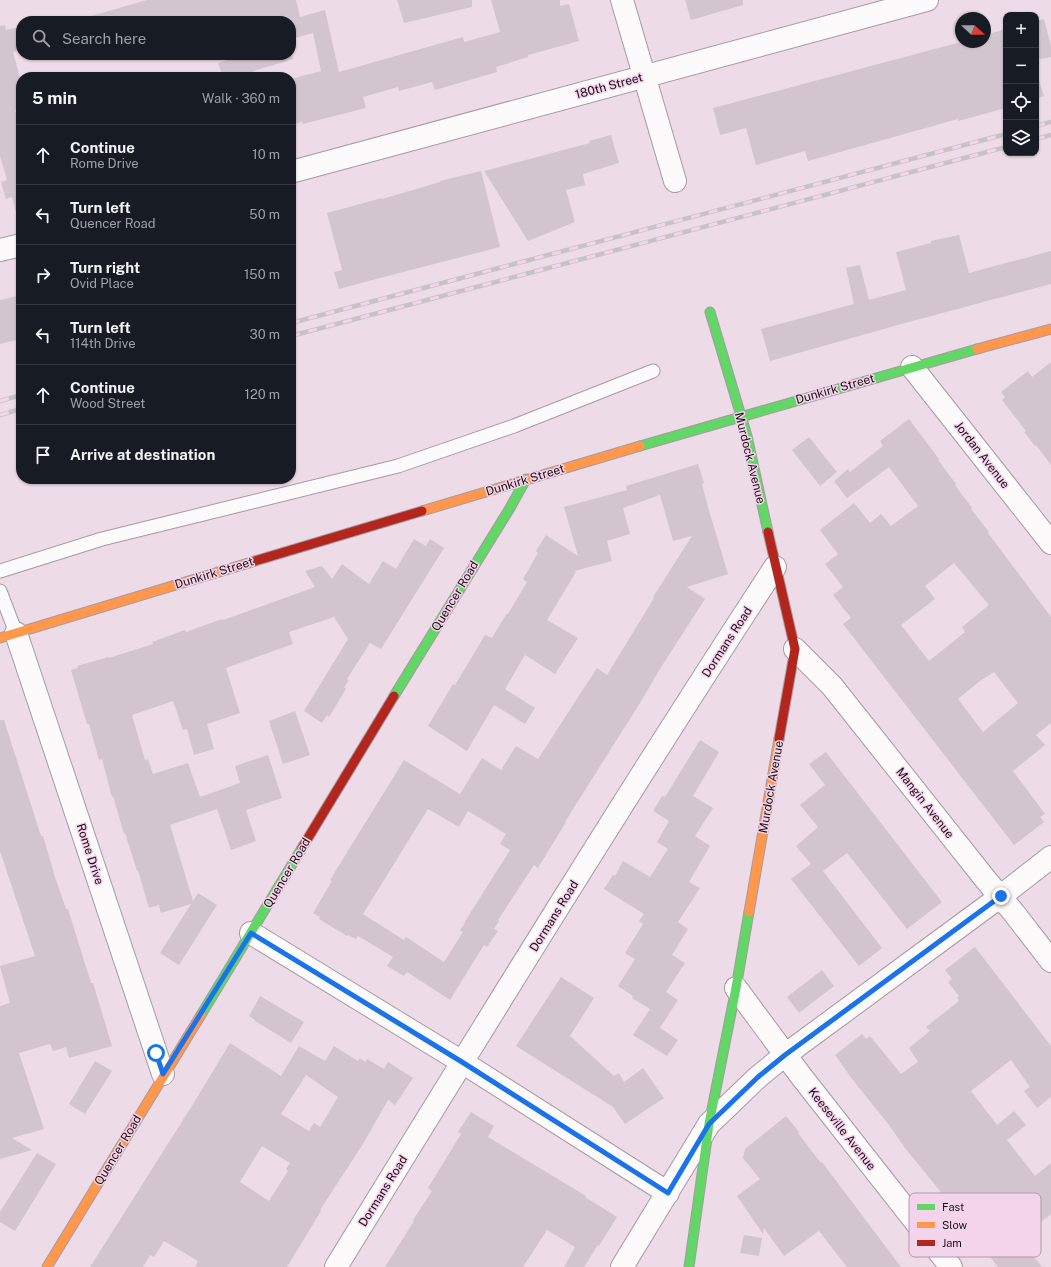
<!DOCTYPE html>
<meta charset="utf-8">
<style>
:root{--surface:#171b24;--page:#20242c;--text:#f1f3f6;--muted:#9ea1a6;--line:#363941}
body{margin:0;font-family:"Public Sans",sans-serif;background:var(--page);color:var(--text)}
.controls{position:absolute;right:12px;top:12px;display:grid;overflow:hidden;border-radius:8px;box-shadow:0 1px 3px #0004}
.controls button{width:36px;height:36px;display:grid;place-items:center;padding:0;border:0;border-bottom:1px solid var(--line);background:var(--surface);color:var(--text);font:20px sans-serif}
.compass{position:absolute;left:955px;top:12px;width:36px;height:36px;border-radius:50%;background:var(--surface);box-shadow:0 1px 3px #0004;rotate:111deg}
.stop{position:absolute;width:12px;height:12px;margin:-9px;border:3px solid #1a73e8;border-radius:50%;background:#fff}
.stop.end{background:#1a73e8;border-color:#fff;box-shadow:0 1px 4px #0008}
.list{margin:0;padding:0;list-style:none}
h2{display:flex;justify-content:space-between;align-items:center;height:52px;margin:0;padding:0 16px;font-size:17px}
h2 small{font-size:13px;font-weight:400;color:var(--muted)}
.list li{display:grid;grid-template-columns:26px 1fr auto;gap:12px;align-items:center;box-sizing:border-box;height:60px;padding:0 16px;border-top:1px solid var(--line)}
.list b{display:block;font-size:15px;white-space:nowrap}
.list p{margin:0;font-size:13px;white-space:nowrap;color:var(--muted)}
.list em{font-size:13px;font-style:normal;color:var(--muted)}
.icon{flex:none;width:22px;height:22px;fill:none;stroke:currentColor;stroke-width:2;stroke-linecap:round;stroke-linejoin:round}
.map{position:relative;flex:none;width:1051px;height:1267px;overflow:hidden}
.search{position:absolute;background:var(--surface);box-shadow:0 1px 3px #0004;left:16px;top:16px;width:280px;height:44px;display:flex;align-items:center;gap:10px;box-sizing:border-box;padding:0 14px;border-radius:16px;color:var(--muted);font-size:15px}
.panel{position:absolute;background:var(--surface);box-shadow:0 1px 3px #0004;left:16px;top:72px;width:280px;height:412px;border-radius:16px}
.map>svg:first-child{display:block}
.building{fill:#d3c5cf;fill-rule:evenodd}
.lines{fill:none;stroke-linecap:round;stroke-linejoin:round}
.lane-casing{stroke:#a79aa3;stroke-width:15}
.street-casing{stroke:#a79aa3;stroke-width:24}
.fast-casing{stroke:#a79aa3;stroke-width:11}
.slow-casing{stroke:#a79aa3;stroke-width:11}
.jam-casing{stroke:#a79aa3;stroke-width:11}
.lane{stroke:#fcfafb;stroke-width:13}
.street{stroke:#fcfafb;stroke-width:22}
.fast{stroke:#63d668;stroke-width:9}
.slow{stroke:#ff974d;stroke-width:9}
.jam{stroke:#b3261e;stroke-width:9}
.rail-casing{stroke:#c7c2c6;stroke-width:4.5}
.rail{stroke:#f4d4ea;stroke-width:3;stroke-dasharray:9;stroke-linecap:butt}
.route{stroke:#1a73e8;stroke-width:5}
.labels{text-anchor:middle;stroke-width:3;stroke-linejoin:round;paint-order:stroke}
.street-label{font-size:12px;fill:#190e16;stroke:#f4d4ea}
.key{fill:#f4d4ea;stroke:#b299aa;stroke-width:1}
.key-label{font-size:11px;fill:#190e16}
</style>
<div class="map">
<svg width="1051" height="1267" viewBox="0 0 1051 1267">
<rect width="100%" height="100%" fill="#eddbe7"/>
<!-- building -->
<path class="building" d="M 147,0 L 296,0 L 300,17 L 325,10 L 339,72 L 463,37 L 464,42 L 500,32 L 491,0 L 560,0 L 560,6 L 569,4 L 579,41 L 528,55 L 528,57 L 496,67 L 497,72 L 435,90 L 432,82 L 399,91 L 398,87 L 363,97 L 366,108 L 303,124 L 302,122 L 291,125 L 291,79 L 321,71 L 313,33 L 291,39 L 291,21 L 91,21 L 91,16 Z
M 397,0 L 472,0 L 472,7 L 404,23 Z
M 685,0 L 743,0 L 743,5 L 691,20 Z
M 1044,19 L 1051,46 L 1051,57 L 1036,60 L 1036,21 Z
M 5,25 L 6,30 L 16,28 L 21,48 L 21,50 L 13,52 L 21,82 L 21,108 L 15,110 L 21,130 L 21,211 L 16,212 L 12,197 L 6,199 L 1,182 L 7,180 L 0,156 L 0,26 Z
M 1006,29 L 1006,108 L 958,121 L 958,119 L 808,161 L 805,151 L 756,165 L 746,128 L 720,135 L 713,108 L 961,42 L 987,42 L 985,35 Z
M 245,55 L 292,55 L 293,59 L 235,77 L 223,77 L 218,63 Z
M 1036,70 L 1044,96 L 1036,99 Z
M 611,135 L 619,163 L 583,174 L 585,185 L 566,190 L 575,222 L 528,241 L 484,171 L 590,143 L 589,141 Z
M 481,171 L 500,247 L 376,279 L 339,289 L 334,272 L 342,270 L 327,213 L 382,198 L 382,199 L 440,182 L 440,181 Z
M 959,235 L 969,273 L 1051,251 L 1051,284 L 905,323 L 770,361 L 761,329 L 854,304 L 846,268 L 860,265 L 869,300 L 906,290 L 896,252 L 931,243 L 931,241 Z
M 21,295 L 21,339 L 0,344 L 0,300 Z
M 1051,362 L 1051,465 L 1036,445 L 1035,446 L 1024,432 L 1026,431 L 1002,400 L 1005,397 L 1001,392 L 1028,371 L 1032,377 Z
M 909,419 L 939,459 L 938,460 L 956,484 L 955,485 L 972,508 L 971,509 L 989,532 L 988,533 L 1051,617 L 1051,723 L 1036,735 L 1045,745 L 1013,771 L 1045,814 L 1040,817 L 1044,822 L 1014,845 L 843,624 L 851,618 L 833,595 L 843,587 L 825,564 L 838,554 L 820,530 L 854,503 L 870,523 L 881,514 L 891,526 L 918,506 L 889,467 L 847,498 L 834,481 L 848,469 L 850,472 L 883,446 L 880,441 ZM 954,563 L 989,605 L 962,627 L 965,632 L 929,661 L 901,625 L 935,599 L 925,586 ZM 994,672 L 1018,703 L 983,732 L 958,699 L 980,681 Z
M 809,437 L 837,472 L 820,486 L 792,450 Z
M 698,464 L 704,483 L 702,484 L 708,507 L 728,574 L 687,587 L 705,599 L 658,672 L 643,698 L 565,822 L 566,822 L 538,868 L 534,865 L 498,920 L 499,921 L 494,929 L 498,931 L 487,947 L 484,945 L 450,1000 L 407,972 L 404,976 L 387,966 L 393,957 L 358,936 L 356,939 L 348,935 L 347,936 L 319,919 L 320,917 L 313,913 L 332,881 L 330,880 L 404,760 L 460,794 L 482,758 L 501,770 L 516,746 L 538,759 L 597,668 L 607,675 L 654,598 L 653,597 L 692,536 L 673,541 L 660,495 L 623,508 L 630,534 L 607,541 L 612,561 L 574,571 L 576,572 L 547,620 L 578,638 L 555,674 L 525,655 L 505,689 L 535,708 L 525,724 L 494,705 L 467,751 L 428,726 L 453,684 L 455,685 L 485,635 L 492,638 L 507,613 L 508,614 L 527,582 L 523,579 L 538,553 L 536,551 L 546,535 L 578,556 L 564,507 L 627,490 L 626,486 ZM 428,809 L 459,827 L 468,811 L 506,834 L 500,844 L 510,850 L 464,923 L 465,923 L 460,930 L 463,932 L 444,962 L 406,937 L 404,940 L 363,914 Z
M 414,539 L 426,546 L 430,539 L 444,548 L 381,649 L 370,643 L 347,679 L 349,680 L 344,687 L 346,689 L 329,717 L 327,715 L 322,723 L 304,711 L 348,639 L 334,617 L 289,632 L 293,644 L 226,668 L 240,713 L 207,724 L 214,749 L 194,755 L 187,729 L 183,730 L 173,701 L 132,715 L 145,760 L 148,759 L 153,774 L 188,763 L 200,797 L 240,783 L 235,766 L 268,755 L 282,798 L 246,810 L 256,841 L 231,850 L 217,809 L 170,825 L 193,901 L 198,893 L 217,905 L 179,965 L 160,953 L 191,904 L 161,913 L 159,905 L 149,908 L 138,870 L 137,871 L 125,833 L 124,834 L 113,796 L 112,797 L 102,759 L 99,760 L 89,724 L 87,724 L 71,670 L 78,668 L 77,666 L 109,657 L 109,658 L 153,644 L 152,642 L 185,630 L 186,632 L 222,619 L 223,620 L 315,587 L 305,571 L 322,566 L 332,579 L 342,564 L 369,584 L 383,561 L 396,569 Z
M 295,711 L 310,755 L 283,764 L 269,721 Z
M 0,720 L 4,720 L 41,836 L 43,836 L 55,877 L 66,909 L 68,909 L 91,983 L 93,983 L 112,1046 L 69,1058 L 66,1047 L 53,1051 L 50,1044 L 19,1053 L 44,1129 L 12,1138 L 32,1150 L 0,1159 L 0,1006 L 10,1003 L 0,966 L 35,956 L 0,851 Z
M 700,740 L 719,752 L 693,796 L 713,808 L 695,836 L 710,846 L 689,882 L 700,888 L 678,922 L 688,929 L 672,955 L 685,963 L 666,992 L 678,1000 L 660,1028 L 678,1040 L 667,1056 L 633,1035 L 650,1009 L 632,998 L 633,996 L 618,986 L 635,959 L 625,953 L 643,924 L 639,921 L 644,914 L 604,889 L 613,875 L 615,876 L 623,861 L 650,877 L 668,849 L 657,842 L 669,821 L 653,811 L 662,796 L 665,797 Z
M 826,752 L 942,902 L 907,929 L 847,853 L 823,871 L 882,948 L 859,966 L 791,879 L 811,864 L 796,846 L 818,827 L 800,805 L 825,785 L 809,764 Z
M 975,947 L 1051,1046 L 1051,1097 L 1037,1108 L 1024,1091 L 1030,1087 L 1011,1060 L 971,1091 L 997,1125 L 1014,1111 L 1026,1125 L 1007,1140 L 1035,1176 L 1051,1163 L 1051,1214 L 1030,1231 L 1037,1239 L 1031,1244 L 1039,1254 L 1034,1257 L 1042,1267 L 998,1267 L 936,1186 L 905,1148 L 889,1125 L 852,1079 L 835,1055 L 862,1034 L 866,1039 L 870,1036 L 901,1074 L 918,1062 L 909,1048 L 930,1031 L 926,1027 L 959,1001 L 957,998 L 959,996 L 948,982 L 952,979 L 945,970 Z
M 822,970 L 834,986 L 799,1013 L 787,997 Z
M 561,977 L 594,998 L 570,1036 L 614,1076 L 619,1073 L 624,1082 L 643,1068 L 664,1098 L 625,1124 L 613,1107 L 516,1046 Z
M 260,996 L 304,1022 L 291,1043 L 255,1021 L 255,1020 L 249,1016 Z
M 230,1043 L 281,1076 L 299,1046 L 325,1061 L 334,1046 L 358,1061 L 360,1058 L 365,1062 L 367,1059 L 384,1069 L 388,1062 L 413,1078 L 395,1105 L 388,1100 L 363,1144 L 320,1210 L 321,1211 L 287,1267 L 195,1267 L 198,1261 L 164,1241 L 154,1257 L 150,1255 L 143,1267 L 90,1267 L 195,1101 ZM 306,1075 L 338,1097 L 320,1127 L 314,1123 L 309,1131 L 281,1114 ZM 262,1146 L 290,1163 L 286,1169 L 288,1171 L 269,1201 L 240,1182 Z
M 95,1061 L 112,1071 L 85,1114 L 69,1104 Z
M 471,1112 L 494,1126 L 488,1137 L 586,1196 L 585,1197 L 617,1217 L 599,1246 L 598,1245 L 584,1267 L 564,1267 L 575,1247 L 547,1230 L 523,1267 L 385,1267 L 414,1221 L 413,1220 L 432,1191 L 428,1188 L 461,1134 L 458,1132 Z
M 786,1116 L 799,1132 L 798,1133 L 821,1163 L 822,1162 L 901,1267 L 847,1267 L 819,1231 L 784,1256 L 764,1228 L 763,1234 L 737,1196 L 760,1179 L 743,1158 L 745,1149 Z
M 37,1153 L 56,1164 L 15,1231 L 0,1222 L 0,1212 Z
M 744,1235 L 762,1238 L 759,1256 L 740,1253 Z"/>
<g class="lines">
<defs>
<path id="lane" d="M 0,571 L 102,539 L 398,466 L 514,426 L 653,371
M 0,591 L 16,633"/>
<path id="street" d="M 622,0 L 675,181
M 291,172 L 927,0
M 0,250 L 21,245
M 912,367 L 1051,543
M 16,633 L 163,1074
M 795,649 L 832,686 L 986,880 L 1014,913 L 1051,961
M 251,933 L 462,1062 L 668,1193
M 736,988 L 801,1076 L 951,1267
M 336,1267 C 480,1033 624,798 775,567
M 622,1267 L 709,1124 L 758,1077 L 785,1055 L 1001,896 L 1051,857"/>
<path id="fast" d="M 710,312 L 747,436 L 768,532
M 640,446 L 977,349
M 394,696 L 510,508 L 526,479
M 201,1015 L 302,848
M 689,1267 L 709,1124 L 736,988 L 749,912"/>
<path id="slow" d="M 977,349 L 1051,329
M 422,511 L 640,446
M 0,638 L 255,561
M 749,912 L 779,739
M 47,1267 L 201,1015"/>
<path id="jam" d="M 768,532 L 795,649 L 779,739
M 255,561 L 422,511
M 302,848 L 394,696"/>
</defs>
<!-- lane casing -->
<use href="#lane" class="lane-casing"/>
<!-- street casing -->
<use href="#street" class="street-casing"/>
<!-- fast casing -->
<use href="#fast" class="fast-casing"/>
<!-- slow casing -->
<use href="#slow" class="slow-casing"/>
<!-- jam casing -->
<use href="#jam" class="jam-casing"/>
<!-- lane -->
<use href="#lane" class="lane"/>
<!-- street -->
<use href="#street" class="street"/>
<!-- fast -->
<use href="#fast" class="fast"/>
<!-- slow -->
<use href="#slow" class="slow"/>
<!-- jam -->
<use href="#jam" class="jam"/>
<defs>
<path id="rail" d="M 1036,126 L 1051,122
M 1036,139 L 1051,135
M 291,323 L 1006,134
M 291,336 L 1006,147
M 0,401 L 21,395
M 0,415 L 21,409"/>
</defs>
<!-- rail casing -->
<use href="#rail" class="rail-casing"/>
<!-- rail -->
<use href="#rail" class="rail"/>
</g>
<g class="lines">
<!-- route -->
<path class="route" d="M 156,1053 L 163,1074 L 251,933 L 462,1062 L 668,1193 L 709,1124 L 758,1077 L 785,1055 L 1001,896"/>
</g>
<g class="labels">
<!-- street labels -->
<g class="street-label">
<text transform="translate(609 86) rotate(-15)" y="4">180th Street</text>
<text transform="translate(835 389) rotate(-16)" y="4">Dunkirk Street</text>
<text transform="translate(982 455) rotate(52)" y="4">Jordan Avenue</text>
<text transform="translate(750 458) rotate(76)" y="4">Murdock Avenue</text>
<text transform="translate(525 480) rotate(-17)" y="4">Dunkirk Street</text>
<text transform="translate(214 573) rotate(-17)" y="4">Dunkirk Street</text>
<text transform="translate(455 596) rotate(-59)" y="4">Quencer Road</text>
<text transform="translate(727 642) rotate(-57)" y="4">Dormans Road</text>
<text transform="translate(771 787) rotate(-80)" y="4">Murdock Avenue</text>
<text transform="translate(925 803) rotate(52)" y="4">Mangin Avenue</text>
<text transform="translate(90 854) rotate(72)" y="4">Rome Drive</text>
<text transform="translate(287 873) rotate(-59)" y="4">Quencer Road</text>
<text transform="translate(554 916) rotate(-58)" y="4">Dormans Road</text>
<text transform="translate(842 1129) rotate(52)" y="4">Keeseville Avenue</text>
<text transform="translate(118 1150) rotate(-59)" y="4">Quencer Road</text>
<text transform="translate(383 1191) rotate(-58)" y="4">Dormans Road</text>
</g>
</g>
<!-- legend -->
<rect x="909" y="1193" width="132" height="64" rx="6" class="key"/>
<rect x="917" y="1204" width="18" height="6" fill="#63d668"/>
<rect x="917" y="1222" width="18" height="6" fill="#ff974d"/>
<rect x="917" y="1240" width="18" height="6" fill="#b3261e"/>
<g class="key-label">
<text x="942" y="1211">Fast</text>
<text x="942" y="1229">Slow</text>
<text x="942" y="1247">Jam</text>
</g>
</svg>
<div class="controls">
<button>+</button>
<button>−</button>
<button><svg class="icon" aria-label="locate" viewBox="0 0 24 24"><circle cx="12" cy="12" r="6"/><path d="M12 2v4M12 18v4M2 12h4M18 12h4"/></svg></button>
<button><svg class="icon" aria-label="layers" viewBox="0 0 24 24"><path d="M12 4l9 5-9 5-9-5zM3 14l9 5 9-5"/></svg></button>
</div>
<svg class="compass" viewBox="-18 -18 36 36"><path d="M0-13l5 13h-10z" fill="#e53935"/><path d="M0 13l5-13h-10z" fill="#9ea1a6"/></svg>
<div class="stop" style="left:156px;top:1053px"></div>
<div class="stop end" style="left:1001px;top:896px"></div>
<div class="search"><svg class="icon" aria-label="search" viewBox="0 0 24 24"><circle cx="10" cy="10" r="6"/><path d="M15 15l6 6"/></svg>Search here</div>
<section class="panel">
<h2>5 min<small>Walk · 360 m</small></h2>
<ul class="list">
<li><svg class="icon" aria-label="ahead" viewBox="0 0 24 24"><path d="M12 20V5M6 11l6-6 6 6"/></svg><div><b>Continue</b><p>Rome Drive</p></div><em>10 m</em></li>
<li><svg class="icon" aria-label="left" viewBox="0 0 24 24"><path d="M17 20v-9H6M10 6l-5 5 5 5"/></svg><div><b>Turn left</b><p>Quencer Road</p></div><em>50 m</em></li>
<li><svg class="icon" aria-label="right" viewBox="0 0 24 24"><path d="M7 20v-9h11M14 6l5 5-5 5"/></svg><div><b>Turn right</b><p>Ovid Place</p></div><em>150 m</em></li>
<li><svg class="icon" aria-label="left" viewBox="0 0 24 24"><path d="M17 20v-9H6M10 6l-5 5 5 5"/></svg><div><b>Turn left</b><p>114th Drive</p></div><em>30 m</em></li>
<li><svg class="icon" aria-label="ahead" viewBox="0 0 24 24"><path d="M12 20V5M6 11l6-6 6 6"/></svg><div><b>Continue</b><p>Wood Street</p></div><em>120 m</em></li>
<li><svg class="icon" aria-label="arrive" viewBox="0 0 24 24"><path d="M6 21V4h12l-3 4 3 4H6"/></svg><div><b>Arrive at destination</b></div></li>
</ul>
</section>
</div>
